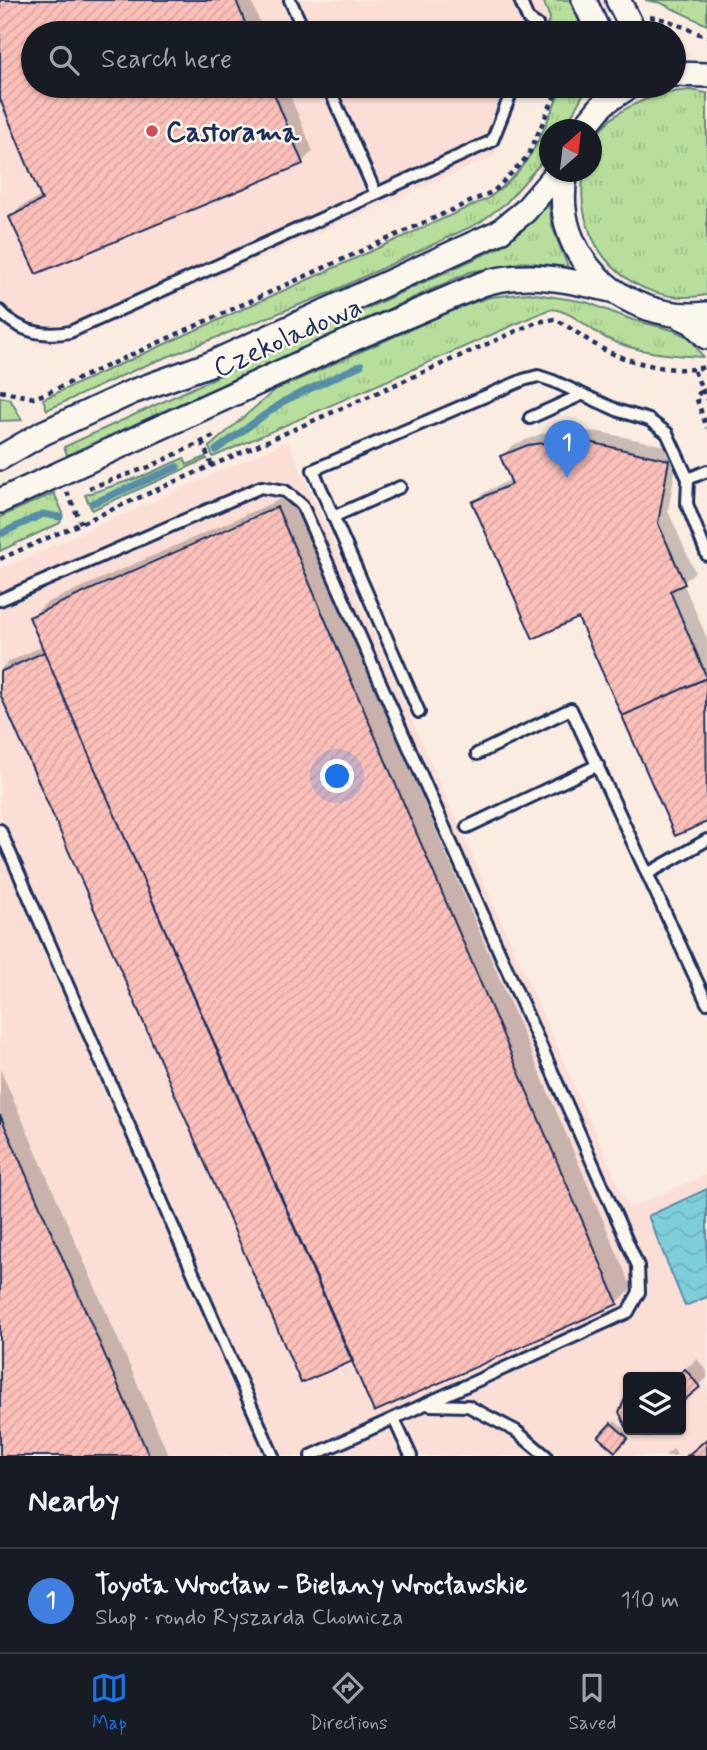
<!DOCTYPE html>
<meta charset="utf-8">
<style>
:root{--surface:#171b24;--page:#242831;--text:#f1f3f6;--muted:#9ea1a6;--line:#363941;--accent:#1a73e8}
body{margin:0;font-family:Mynerve,sans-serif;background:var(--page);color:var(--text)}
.controls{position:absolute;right:21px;bottom:21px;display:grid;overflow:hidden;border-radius:7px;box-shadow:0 2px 5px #0004}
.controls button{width:63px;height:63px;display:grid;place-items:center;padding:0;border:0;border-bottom:2px solid var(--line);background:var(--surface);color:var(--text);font:35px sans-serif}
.compass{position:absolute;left:539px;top:119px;width:63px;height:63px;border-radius:50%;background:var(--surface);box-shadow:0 2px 5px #0004;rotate:28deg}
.you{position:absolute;left:338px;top:777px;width:24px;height:24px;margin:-18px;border:5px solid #fff;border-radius:50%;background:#1a73e8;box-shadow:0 0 0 10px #1a73e833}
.badge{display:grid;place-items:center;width:46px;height:46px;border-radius:50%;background:var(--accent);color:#fff;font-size:23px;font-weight:700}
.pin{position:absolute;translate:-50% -58px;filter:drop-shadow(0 2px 4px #0008)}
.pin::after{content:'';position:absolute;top:37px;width:24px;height:21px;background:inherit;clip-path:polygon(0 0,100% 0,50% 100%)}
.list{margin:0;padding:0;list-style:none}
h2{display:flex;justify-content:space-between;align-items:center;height:91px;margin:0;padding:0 28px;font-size:30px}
h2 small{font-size:23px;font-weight:400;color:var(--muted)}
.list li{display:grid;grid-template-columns:46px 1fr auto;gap:21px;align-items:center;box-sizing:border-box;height:105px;padding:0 28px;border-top:2px solid var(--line)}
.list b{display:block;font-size:26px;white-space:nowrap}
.list p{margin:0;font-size:23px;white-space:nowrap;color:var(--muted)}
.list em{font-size:23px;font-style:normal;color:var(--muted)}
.icon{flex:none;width:38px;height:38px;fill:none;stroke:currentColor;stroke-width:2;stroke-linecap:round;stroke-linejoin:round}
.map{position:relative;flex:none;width:707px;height:1456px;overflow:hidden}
.search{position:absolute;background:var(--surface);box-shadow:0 2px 5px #0004;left:21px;right:21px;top:21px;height:77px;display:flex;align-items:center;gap:18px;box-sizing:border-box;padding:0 24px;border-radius:38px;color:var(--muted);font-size:26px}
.sheet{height:196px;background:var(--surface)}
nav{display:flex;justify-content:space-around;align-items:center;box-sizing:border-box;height:98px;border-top:2px solid var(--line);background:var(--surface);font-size:19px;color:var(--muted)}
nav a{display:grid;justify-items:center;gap:4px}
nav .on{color:var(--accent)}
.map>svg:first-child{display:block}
.built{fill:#fbdfd6;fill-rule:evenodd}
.grass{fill:url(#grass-tufts);stroke:#69877c;stroke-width:2}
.water{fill:url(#water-waves);stroke:#568ea8;stroke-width:2}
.shadow{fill:#0003}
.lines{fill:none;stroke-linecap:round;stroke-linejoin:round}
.stream{stroke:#568ea8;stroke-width:7}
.building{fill:url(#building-hatch);stroke:#1b2f5e;stroke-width:2}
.lane-casing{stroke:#1b2f5e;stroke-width:16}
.street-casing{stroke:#1b2f5e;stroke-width:28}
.path{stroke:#1b2f5e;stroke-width:4.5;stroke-dasharray:5 5;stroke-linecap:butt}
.lane{stroke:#fbf7ec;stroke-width:10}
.street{stroke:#fbf7ec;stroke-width:23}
.poi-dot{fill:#d1495b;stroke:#fbf7ec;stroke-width:2.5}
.labels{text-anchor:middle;stroke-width:5;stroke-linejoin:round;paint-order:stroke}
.poi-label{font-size:28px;font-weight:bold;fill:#1b2f5e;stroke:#fbf7ec;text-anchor:start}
.street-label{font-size:28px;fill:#1b2f5e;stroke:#fbf7ec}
</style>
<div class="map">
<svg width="707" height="1456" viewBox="0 0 707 1456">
<defs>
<pattern id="grass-tufts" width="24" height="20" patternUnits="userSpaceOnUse" patternTransform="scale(1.75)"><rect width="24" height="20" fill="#b7df9b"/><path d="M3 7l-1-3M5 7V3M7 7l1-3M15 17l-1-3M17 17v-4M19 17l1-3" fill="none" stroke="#9dc088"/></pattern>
<pattern id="water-waves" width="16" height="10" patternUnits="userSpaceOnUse" patternTransform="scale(1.75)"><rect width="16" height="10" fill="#7eceda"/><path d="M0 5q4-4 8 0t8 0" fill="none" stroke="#6cb1be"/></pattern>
<pattern id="building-hatch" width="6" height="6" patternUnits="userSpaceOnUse" patternTransform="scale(1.75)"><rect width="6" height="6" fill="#fcc0b9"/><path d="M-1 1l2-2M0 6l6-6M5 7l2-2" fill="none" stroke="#d7a5a1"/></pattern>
</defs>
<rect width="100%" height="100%" fill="#fbece2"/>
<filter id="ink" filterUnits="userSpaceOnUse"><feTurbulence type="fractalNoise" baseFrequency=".0143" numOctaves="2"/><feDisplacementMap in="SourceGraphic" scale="14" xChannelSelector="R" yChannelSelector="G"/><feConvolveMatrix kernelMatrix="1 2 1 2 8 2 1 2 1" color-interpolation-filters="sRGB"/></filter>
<g filter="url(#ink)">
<!-- built -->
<path class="built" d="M 0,0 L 633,0 L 546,33 L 33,33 L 33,86 L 524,86 L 495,156 L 71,341 L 46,346 L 35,345 L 35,340 L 10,332 L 0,325 Z
M 288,441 L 629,1208 L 707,1174 L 707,1456 L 0,1456 L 0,569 ZM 628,1377 L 681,1377 L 681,1430 L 628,1430 Z"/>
<!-- grass -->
<path class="grass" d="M 543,0 L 570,0 L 584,33 L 565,33 L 547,24 L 550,18 Z
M 645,0 L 707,0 L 707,25 L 661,3 Z
M 562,86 L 588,86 L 564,129 L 550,130 L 547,156 L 506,203 L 479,223 L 327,294 L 139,368 L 47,410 L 43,399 L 487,199 C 532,168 542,134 562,86 Z
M 690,90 L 707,93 L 707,295 C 632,309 571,246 584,172 L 592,172 C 592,165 590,156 592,149 C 601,110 656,92 690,90 Z
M 549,205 L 552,226 L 568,267 L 523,262 L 470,272 L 67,455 L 64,447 L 501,247 Z
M 529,293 L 586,302 L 633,320 L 673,330 L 690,338 L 703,357 C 670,355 638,353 608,339 C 589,330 572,310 550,309 L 213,457 L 209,447 L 275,390 L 460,307 L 490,297 Z
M 0,397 L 10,399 L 22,420 L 0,421 Z
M 205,457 L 207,459 L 92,510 L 85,495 L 143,476 L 184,458 L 187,465 Z
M 54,493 L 63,513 L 60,523 L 0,551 L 0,517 Z"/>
<!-- water -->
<path class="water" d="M 707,1189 L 707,1297 L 685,1306 L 648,1216 Z"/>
<!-- shadow -->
<path class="shadow" d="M 0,0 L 251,0 L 264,33 L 33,33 L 33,86 L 286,86 L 313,151 L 302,162 L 11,217 L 22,206 L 42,196 L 0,94 Z
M 570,430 L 600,432 L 679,449 L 668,511 L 695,572 L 683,583 L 707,638 L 707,820 L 676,834 L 579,616 L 474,503 L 485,492 L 512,479 L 502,456 L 513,445 L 541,434 Z
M 292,494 L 632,1288 L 617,1303 L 375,1409 L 353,1359 L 0,689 L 0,670 L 8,662 L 43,646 L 31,617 L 46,603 Z
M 0,1069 L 169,1456 L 0,1456 Z
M 697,1359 L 707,1371 L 707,1378 L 682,1400 L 681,1377 L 675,1377 Z
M 615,1421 L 630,1434 L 615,1450 L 600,1437 Z
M 673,1449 L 677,1454 L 675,1456 L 665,1456 Z"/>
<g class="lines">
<!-- stream -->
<path class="stream" d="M 216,450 L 284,401 L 361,365
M 93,503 L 177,467
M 0,534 L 43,514 L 60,517"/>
</g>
<!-- building -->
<path class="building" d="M 0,0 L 236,0 L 249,33 L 33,33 L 33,86 L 271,86 L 303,164 L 36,274 L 9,217 L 42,200 L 0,99 Z
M 558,441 L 589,442 L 669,460 L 658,523 L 685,584 L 670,591 L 707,678 L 622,716 L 578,618 L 533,639 L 472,502 L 512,484 L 500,456 L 528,445 Z
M 277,507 L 618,1304 L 374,1412 L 29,617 Z
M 44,652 L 353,1361 L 301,1383 L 0,694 L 0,672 Z
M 706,678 L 707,822 L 675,836 L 622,716 Z
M 0,1115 L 149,1456 L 0,1456 Z
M 685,1369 L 700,1387 L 682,1402 L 681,1377 L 674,1377 Z
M 628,1392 L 628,1430 L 661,1430 L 648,1437 L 628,1431 L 619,1412 Z
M 611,1423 L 628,1438 L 615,1452 L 598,1437 Z
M 707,1439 L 707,1456 L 687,1456 Z"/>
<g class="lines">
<defs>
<path id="lane" d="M 290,0 L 305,33
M 520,0 L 528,19 L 537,25 L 534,33
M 328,86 L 376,194 L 492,141 L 514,86
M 0,311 C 19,332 43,337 70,332 L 376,194
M 530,418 L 581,395
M 688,479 L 707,471
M 333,517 L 400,487
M 0,600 L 261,487 L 285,491 L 302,505 L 638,1266 L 639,1292 L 628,1312 L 311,1456
M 419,712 L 313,470 L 523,380 L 538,376 L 553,381 L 619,411 L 649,420 L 667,433 L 688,479 L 687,504 L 707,555
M 477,754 L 571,709 L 707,1003
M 467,827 L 598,765
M 0,830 L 273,1456
M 647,874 L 707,840
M 430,1405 L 468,1406 L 516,1431 L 546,1456
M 394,1419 L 411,1456"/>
<path id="street" d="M 584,0 L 599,33
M 618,0 L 635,33
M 674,74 L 707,75
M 582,130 L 604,103 L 630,86
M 566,172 C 548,257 625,324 707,314
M 679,316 L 692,322 L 707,337
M 0,458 L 43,433 L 132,392 L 210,364 L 499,232 L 525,211 L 558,172
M 0,501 L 353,339 L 482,284 C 524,270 569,280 611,290"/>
</defs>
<!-- lane casing -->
<use href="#lane" class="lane-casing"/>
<!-- street casing -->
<use href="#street" class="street-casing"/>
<!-- path -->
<path class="path" d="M 650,17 L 667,20 L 707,37
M 694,371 L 707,400
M 0,391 L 34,398 L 49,392 L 494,191 L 528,156 L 559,86
M 701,391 L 696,397 L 707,428
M 202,442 L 212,466
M 89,488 L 149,467 L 214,436
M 67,492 L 81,523
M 0,559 L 537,322 L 555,319 C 571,328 585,339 601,348 C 625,362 682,376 707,366"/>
<!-- lane -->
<use href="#lane" class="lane"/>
<!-- street -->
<use href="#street" class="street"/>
</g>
</g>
<!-- markers -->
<circle class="poi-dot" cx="152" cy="131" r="7"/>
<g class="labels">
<!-- poi labels -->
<g class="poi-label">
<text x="166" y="141">Castorama</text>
</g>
<!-- street labels -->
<g class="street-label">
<text transform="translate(287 336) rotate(-24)" y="10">Czekoladowa</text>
</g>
</g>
</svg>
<div class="controls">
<button><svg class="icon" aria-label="layers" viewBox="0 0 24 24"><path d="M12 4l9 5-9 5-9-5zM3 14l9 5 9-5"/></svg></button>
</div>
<svg class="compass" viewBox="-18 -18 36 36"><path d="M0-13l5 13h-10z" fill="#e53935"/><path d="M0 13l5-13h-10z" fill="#9ea1a6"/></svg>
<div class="you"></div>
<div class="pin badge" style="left:567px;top:478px;background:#3f7fe0">1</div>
<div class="search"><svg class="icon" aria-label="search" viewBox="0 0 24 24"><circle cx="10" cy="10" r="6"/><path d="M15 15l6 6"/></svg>Search here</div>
</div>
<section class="sheet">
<h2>Nearby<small></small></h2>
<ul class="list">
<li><span class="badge" style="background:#3f7fe0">1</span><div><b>Toyota Wrocław - Bielany Wrocławskie</b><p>Shop · rondo Ryszarda Chomicza</p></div><em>110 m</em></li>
</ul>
</section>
<nav>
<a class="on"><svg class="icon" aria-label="map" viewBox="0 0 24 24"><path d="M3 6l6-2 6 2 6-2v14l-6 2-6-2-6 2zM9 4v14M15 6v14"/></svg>Map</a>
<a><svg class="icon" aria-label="directions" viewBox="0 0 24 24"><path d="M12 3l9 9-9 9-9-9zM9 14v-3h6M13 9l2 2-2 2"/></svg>Directions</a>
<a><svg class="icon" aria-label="saved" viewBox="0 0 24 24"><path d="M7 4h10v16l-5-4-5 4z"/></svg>Saved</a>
</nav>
